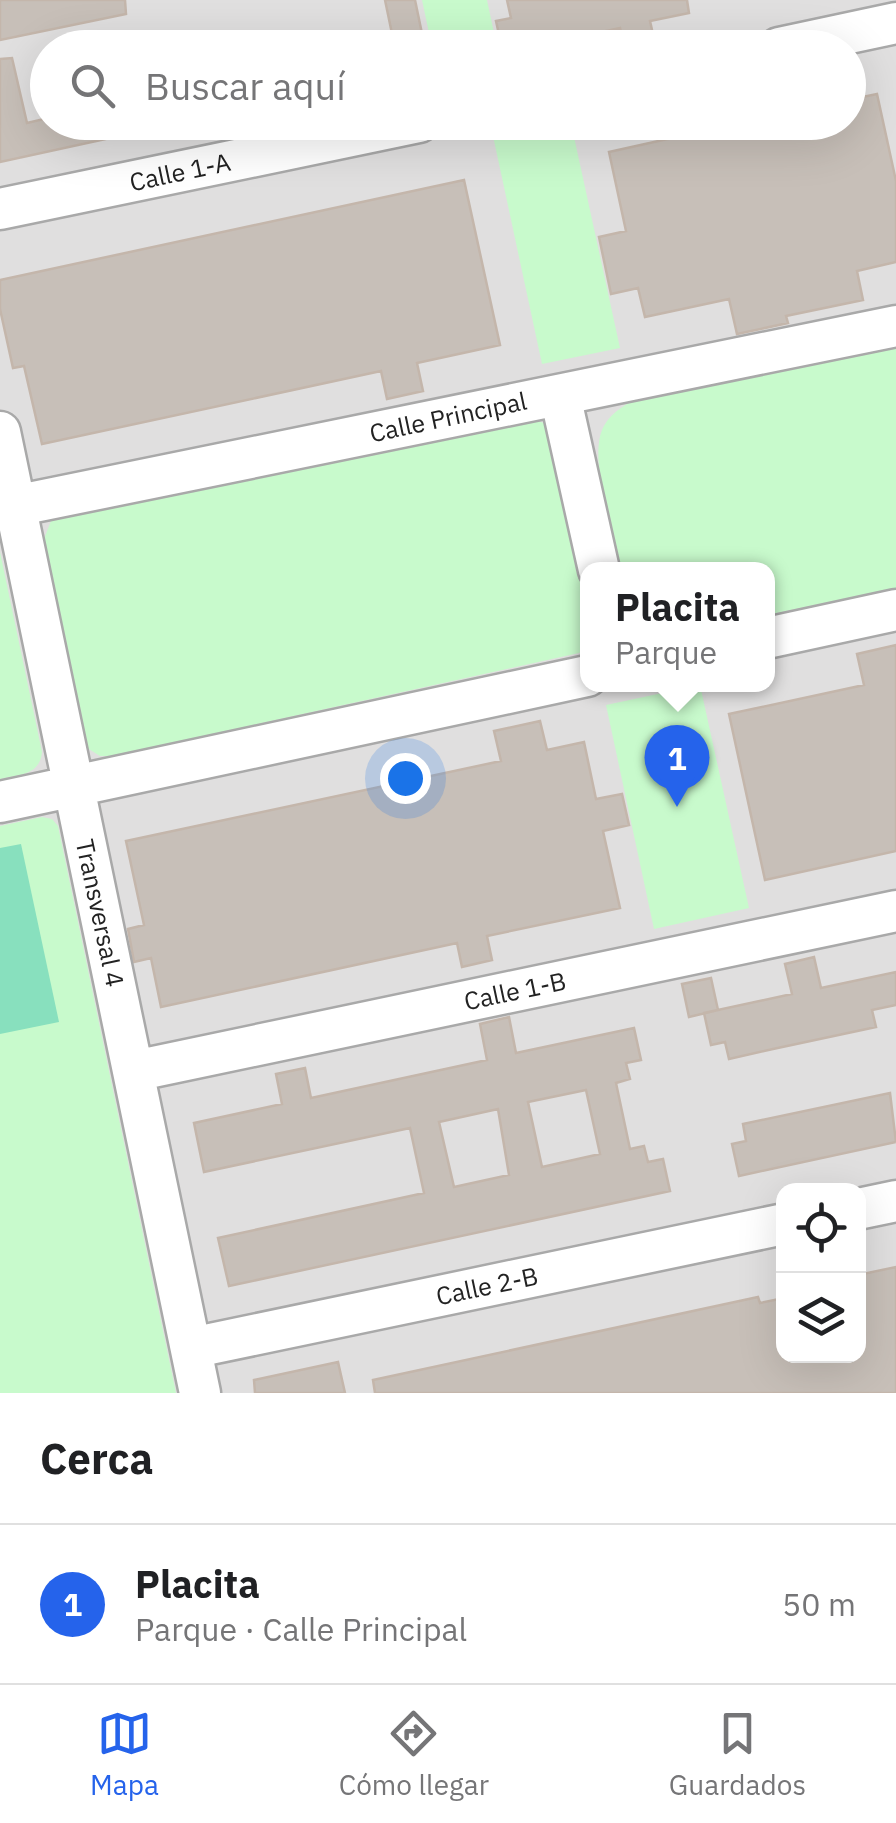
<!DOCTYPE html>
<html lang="es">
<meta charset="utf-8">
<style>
:root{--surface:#fff;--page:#f6f6f6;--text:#202124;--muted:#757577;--line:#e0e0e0;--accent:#2563eb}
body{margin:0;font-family:"IBM Plex Sans",sans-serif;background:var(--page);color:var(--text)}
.controls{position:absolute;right:30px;bottom:30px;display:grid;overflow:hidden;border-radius:20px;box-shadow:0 10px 40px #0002}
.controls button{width:90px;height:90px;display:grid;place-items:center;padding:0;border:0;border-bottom:2px solid var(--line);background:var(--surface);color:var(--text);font:50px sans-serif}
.you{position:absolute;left:405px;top:778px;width:35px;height:35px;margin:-25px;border:8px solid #fff;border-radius:50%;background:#1a73e8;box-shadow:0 0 0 15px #1a73e833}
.badge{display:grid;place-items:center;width:65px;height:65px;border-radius:50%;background:var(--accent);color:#fff;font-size:32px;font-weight:700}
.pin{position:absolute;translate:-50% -82px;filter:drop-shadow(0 2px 5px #0008)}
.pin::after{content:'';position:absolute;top:52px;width:35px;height:30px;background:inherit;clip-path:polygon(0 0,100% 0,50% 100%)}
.popup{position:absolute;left:580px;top:562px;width:195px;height:130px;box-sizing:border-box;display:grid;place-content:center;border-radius:20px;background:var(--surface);filter:drop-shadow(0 2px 8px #0005);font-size:32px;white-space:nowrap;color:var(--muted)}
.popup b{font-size:38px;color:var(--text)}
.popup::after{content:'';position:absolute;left:50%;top:100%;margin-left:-20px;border:20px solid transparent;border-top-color:var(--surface)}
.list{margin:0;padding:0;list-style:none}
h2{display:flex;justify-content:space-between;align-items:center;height:130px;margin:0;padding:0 40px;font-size:42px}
h2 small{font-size:32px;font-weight:400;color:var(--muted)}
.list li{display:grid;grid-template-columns:65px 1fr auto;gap:30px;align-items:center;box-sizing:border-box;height:160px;padding:0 40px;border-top:2px solid var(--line)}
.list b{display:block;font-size:38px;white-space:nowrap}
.list p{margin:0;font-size:32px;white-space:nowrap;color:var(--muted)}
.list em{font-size:32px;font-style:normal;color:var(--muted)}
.icon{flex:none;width:55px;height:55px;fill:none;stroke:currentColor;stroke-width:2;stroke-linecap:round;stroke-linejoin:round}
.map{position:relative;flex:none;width:896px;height:1393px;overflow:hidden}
.search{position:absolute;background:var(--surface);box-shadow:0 10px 40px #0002;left:30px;right:30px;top:30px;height:110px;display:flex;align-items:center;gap:25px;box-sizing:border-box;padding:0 35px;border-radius:55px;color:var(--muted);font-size:38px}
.sheet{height:290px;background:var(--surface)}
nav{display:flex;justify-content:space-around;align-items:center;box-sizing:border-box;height:140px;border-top:2px solid var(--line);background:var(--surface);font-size:28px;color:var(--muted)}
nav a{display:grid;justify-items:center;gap:5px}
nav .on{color:var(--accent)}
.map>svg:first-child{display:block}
.residential{fill:#e0dfdf;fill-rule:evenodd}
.park{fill:#c8facc}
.pitch{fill:#88e0be}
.building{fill:#c7bfb8;stroke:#c4b6ab;stroke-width:2.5;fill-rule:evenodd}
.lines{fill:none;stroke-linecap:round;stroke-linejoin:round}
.minor-casing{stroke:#a9a9a9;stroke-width:45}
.minor{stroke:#fff;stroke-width:40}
.labels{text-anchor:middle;stroke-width:8;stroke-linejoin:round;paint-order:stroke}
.street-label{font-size:25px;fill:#222;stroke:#fff}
</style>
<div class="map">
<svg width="896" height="1393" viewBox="0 0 896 1393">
<rect width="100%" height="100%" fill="#f2efe9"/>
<!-- residential -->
<path class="residential" d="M 0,0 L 896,0 L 896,1393 L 0,1393 ZM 48,48 L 848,48 L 848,122 L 48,122 ZM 587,570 L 767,570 L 767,684 L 587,684 ZM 784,1190 L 858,1190 L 858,1356 L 784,1356 Z"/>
<!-- park -->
<path class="park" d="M 422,0 L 487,0 L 497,47 L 432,47 Z
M 555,123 L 571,123 L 620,348 L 542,364 L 493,136 Z
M 896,344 L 896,588 L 767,615 L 767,570 L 621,569 C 614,535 589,462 602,430 C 610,412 627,403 644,396 Z
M 534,420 L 544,423 L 553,443 L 587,600 L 587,645 L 579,653 L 113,756 L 100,756 L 84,746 L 42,544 L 51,521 L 65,515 Z
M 0,552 L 42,752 C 40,775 19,775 0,779 Z
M 700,685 L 749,908 L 654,929 L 606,705 Z
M 42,817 L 52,819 L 58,826 L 176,1393 L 0,1393 L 0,826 Z"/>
<!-- pitch -->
<path class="pitch" d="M 21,844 L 59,1022 L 0,1034 L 0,848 Z"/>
<!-- building -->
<path class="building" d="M 0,0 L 125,0 L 126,14 L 0,40 Z
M 385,0 L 415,0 L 425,48 L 395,48 Z
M 507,0 L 687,0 L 689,13 L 650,21 L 656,48 L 625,48 L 620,28 L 528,48 L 502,48 L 496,21 L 511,18 Z
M 12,58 L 27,123 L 48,118 L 48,122 L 123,122 L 124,135 L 0,162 L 0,59 Z
M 877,94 L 896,181 L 896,262 L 857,271 L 863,300 L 786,316 L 788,323 L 737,334 L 729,299 L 645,317 L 638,288 L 611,294 L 599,237 L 626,231 L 609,152 L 744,122 L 848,122 L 848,100 Z
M 464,180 L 500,345 L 417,363 L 423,391 L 387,399 L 381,371 L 42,444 L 24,366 L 13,368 L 0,309 L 0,280 Z
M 896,645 L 896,851 L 765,880 L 729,714 L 864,685 L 857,654 Z
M 540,721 L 547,750 L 584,742 L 596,799 L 622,794 L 629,825 L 603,831 L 620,908 L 487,936 L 492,960 L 462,967 L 457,943 L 161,1007 L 151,958 L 134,962 L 128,929 L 144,925 L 126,841 L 501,761 L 494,731 Z
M 814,957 L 821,988 L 896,972 L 896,1005 L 872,1010 L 876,1027 L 773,1049 L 729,1059 L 725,1042 L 711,1045 L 704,1013 L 792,994 L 785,964 Z
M 711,978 L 718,1010 L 689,1017 L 682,984 Z
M 509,1017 L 516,1053 L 634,1028 L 641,1060 L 626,1063 L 630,1079 L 616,1083 L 630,1149 L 644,1146 L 648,1162 L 663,1159 L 670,1191 L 229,1286 L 218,1238 L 424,1193 L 410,1128 L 204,1172 L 194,1123 L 282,1104 L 276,1074 L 305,1068 L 311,1098 L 487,1060 L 480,1024 ZM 586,1090 L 600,1154 L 542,1167 L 528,1102 ZM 498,1109 L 509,1175 L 454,1187 L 439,1122 Z
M 890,1093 L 896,1142 L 739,1176 L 732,1144 L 746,1141 L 743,1124 Z
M 896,1267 L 896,1393 L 375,1393 L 373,1380 L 758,1297 L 760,1303 L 784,1298 L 784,1356 L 858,1356 L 858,1275 Z
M 338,1362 L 345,1393 L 255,1393 L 254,1380 Z"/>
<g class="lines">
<defs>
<path id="minor" d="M 779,48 L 896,23
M 0,209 L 419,122
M 560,395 L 599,570
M 0,432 L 200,1393
M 0,509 L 896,326
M 767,638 L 896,610
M 0,802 L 587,676
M 134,1071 L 896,911
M 858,1209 L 896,1201
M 191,1348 L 784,1224"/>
</defs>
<!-- minor casing -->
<use href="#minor" class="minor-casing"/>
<!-- minor -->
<use href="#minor" class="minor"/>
</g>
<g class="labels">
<!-- street labels -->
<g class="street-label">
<text transform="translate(180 172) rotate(-12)" y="9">Calle 1-A</text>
<text transform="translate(448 417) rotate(-12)" y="9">Calle Principal</text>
<text transform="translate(100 913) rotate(78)" y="9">Transversal 4</text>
<text transform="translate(515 991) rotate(-12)" y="9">Calle 1-B</text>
<text transform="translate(487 1286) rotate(-12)" y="9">Calle 2-B</text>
</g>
</g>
</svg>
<div class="controls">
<button><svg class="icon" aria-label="locate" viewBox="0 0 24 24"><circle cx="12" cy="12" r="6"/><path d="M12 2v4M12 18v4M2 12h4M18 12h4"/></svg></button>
<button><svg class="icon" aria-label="layers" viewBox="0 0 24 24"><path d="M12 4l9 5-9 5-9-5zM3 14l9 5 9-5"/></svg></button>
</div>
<div class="you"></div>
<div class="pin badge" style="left:677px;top:807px">1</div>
<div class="popup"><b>Placita</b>Parque</div>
<div class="search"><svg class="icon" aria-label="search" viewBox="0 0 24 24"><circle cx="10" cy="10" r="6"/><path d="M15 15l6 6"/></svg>Buscar aquí</div>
</div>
<section class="sheet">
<h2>Cerca<small></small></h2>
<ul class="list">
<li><span class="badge">1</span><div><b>Placita</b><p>Parque · Calle Principal</p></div><em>50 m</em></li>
</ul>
</section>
<nav>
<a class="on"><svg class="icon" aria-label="map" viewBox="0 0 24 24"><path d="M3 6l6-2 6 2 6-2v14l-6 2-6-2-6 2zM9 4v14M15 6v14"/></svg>Mapa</a>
<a><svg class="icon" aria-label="directions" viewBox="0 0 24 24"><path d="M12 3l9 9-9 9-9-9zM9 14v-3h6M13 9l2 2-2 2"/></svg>Cómo llegar</a>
<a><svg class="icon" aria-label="saved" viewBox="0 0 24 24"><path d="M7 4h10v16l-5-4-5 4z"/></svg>Guardados</a>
</nav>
